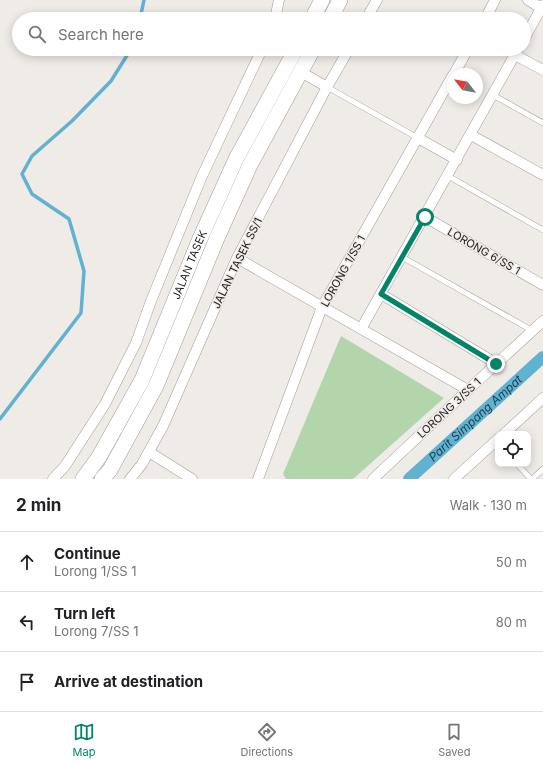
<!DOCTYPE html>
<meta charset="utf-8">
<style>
:root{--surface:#fff;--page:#f6f6f6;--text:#202124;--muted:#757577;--line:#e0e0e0;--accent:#038467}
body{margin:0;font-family:Inter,sans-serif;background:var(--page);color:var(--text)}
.controls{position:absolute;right:12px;bottom:12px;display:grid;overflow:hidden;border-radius:8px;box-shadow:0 2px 10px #0003}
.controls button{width:36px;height:36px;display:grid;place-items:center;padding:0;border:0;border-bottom:1px solid var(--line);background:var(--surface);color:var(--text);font:20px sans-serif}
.compass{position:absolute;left:447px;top:68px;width:36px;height:36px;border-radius:50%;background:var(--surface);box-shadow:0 2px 10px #0003;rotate:301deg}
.stop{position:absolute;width:12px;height:12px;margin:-9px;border:3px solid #038467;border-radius:50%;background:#fff}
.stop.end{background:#038467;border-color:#fff;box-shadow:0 1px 4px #0008}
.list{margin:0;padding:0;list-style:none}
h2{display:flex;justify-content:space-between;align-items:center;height:52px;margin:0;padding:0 16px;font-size:17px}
h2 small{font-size:13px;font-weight:400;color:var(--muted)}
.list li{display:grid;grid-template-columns:26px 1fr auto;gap:12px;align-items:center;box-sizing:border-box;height:60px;padding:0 16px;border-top:1px solid var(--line)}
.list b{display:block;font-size:15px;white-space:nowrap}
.list p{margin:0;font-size:13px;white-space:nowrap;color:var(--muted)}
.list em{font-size:13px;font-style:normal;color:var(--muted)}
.icon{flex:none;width:22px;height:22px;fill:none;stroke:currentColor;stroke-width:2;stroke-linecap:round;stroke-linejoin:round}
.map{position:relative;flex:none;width:543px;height:479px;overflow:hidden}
.search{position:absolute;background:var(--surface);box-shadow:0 2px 10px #0003;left:12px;right:12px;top:12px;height:44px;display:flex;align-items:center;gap:10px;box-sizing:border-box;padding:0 14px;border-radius:22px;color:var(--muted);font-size:15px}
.sheet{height:232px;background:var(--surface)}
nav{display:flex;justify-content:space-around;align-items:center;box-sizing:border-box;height:56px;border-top:1px solid var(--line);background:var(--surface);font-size:11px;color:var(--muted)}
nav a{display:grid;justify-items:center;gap:2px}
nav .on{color:var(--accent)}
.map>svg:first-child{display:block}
.green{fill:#b2d5ab}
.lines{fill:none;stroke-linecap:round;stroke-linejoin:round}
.stream{stroke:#61b1d1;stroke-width:3.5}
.canal{stroke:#61b1d1;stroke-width:12}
.lane-casing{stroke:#a09c99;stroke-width:6}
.street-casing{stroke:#a09c99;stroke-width:11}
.secondary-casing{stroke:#a09c99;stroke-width:16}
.lane{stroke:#fff;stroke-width:5}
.street{stroke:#fff;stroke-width:10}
.secondary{stroke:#fff;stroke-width:15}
.route{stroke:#038467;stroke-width:5}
.labels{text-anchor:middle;stroke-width:3;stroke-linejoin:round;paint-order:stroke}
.street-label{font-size:11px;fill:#201e1d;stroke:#efebe7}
.water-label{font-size:12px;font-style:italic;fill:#193e4c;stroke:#efebe7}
</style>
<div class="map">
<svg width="543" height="479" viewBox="0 0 543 479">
<rect width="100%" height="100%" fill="#efebe7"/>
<!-- green -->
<path class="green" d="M 341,336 L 444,398 L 353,479 L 286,479 L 283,474 Z"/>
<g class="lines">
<!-- stream -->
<path class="stream" d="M 140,19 L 144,0
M 0,419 L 81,313 L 84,271 L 69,219 L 32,194 L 22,174 L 32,156 L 72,121 L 111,81 L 131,49"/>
<!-- canal -->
<path class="canal" id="s1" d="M 409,479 L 543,357"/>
<defs>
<path id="lane" d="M 327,87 L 418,138
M 493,95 L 543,123
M 448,176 L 543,230
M 402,257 L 533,331
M 517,464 L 531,479
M 532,479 L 543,469"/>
<path id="street" d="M 528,0 L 541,8
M 275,19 L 279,0
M 366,19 L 377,0
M 485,19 L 495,0
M 524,39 L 543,5
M 515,55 L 543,70
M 301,72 L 327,87
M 454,74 L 468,49
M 471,135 L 543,175
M 418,138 L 457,160
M 425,217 L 543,285
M 237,258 L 468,390
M 381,294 L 497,364
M 361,329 L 518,49
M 504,434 L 543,398
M 149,452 L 192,479
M 53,479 L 65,466 L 105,404 L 136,343 L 151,301 L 202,176 L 262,49
M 130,479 L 142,464 L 163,426 L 237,258 L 327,87 L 349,49
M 258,479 L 322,307 L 453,75
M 373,479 L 468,390 L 543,321
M 454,479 L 498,439"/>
<g id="secondary">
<path d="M 312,19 L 322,0"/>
<path d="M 330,19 L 340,0"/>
<path id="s2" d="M 83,479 L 99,457 L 142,380 L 199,241 L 236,159 L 296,49"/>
<path d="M 102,479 L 110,470 L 156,386 L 217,238 L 250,165 L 313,49"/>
</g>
</defs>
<!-- lane casing -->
<use href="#lane" class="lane-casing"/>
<!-- street casing -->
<use href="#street" class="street-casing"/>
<!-- secondary casing -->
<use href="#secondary" class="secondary-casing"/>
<!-- lane -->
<use href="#lane" class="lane"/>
<!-- street -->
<use href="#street" class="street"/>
<!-- secondary -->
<use href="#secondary" class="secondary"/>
</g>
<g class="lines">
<!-- route -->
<path class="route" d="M 425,217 L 381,294 L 496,364"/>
</g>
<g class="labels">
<!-- street labels -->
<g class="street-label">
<text transform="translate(484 251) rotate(30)" y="4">LORONG 6/SS 1</text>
<text transform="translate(237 263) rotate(-64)" y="4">JALAN TASEK SS/1</text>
<text dy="4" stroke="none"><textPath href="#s2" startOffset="240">JALAN TASEK</textPath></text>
<text transform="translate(343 271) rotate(-61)" y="4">LORONG 1/SS 1</text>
<text transform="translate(449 408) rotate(-43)" y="4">LORONG 3/SS 1</text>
</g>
<!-- water labels -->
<g class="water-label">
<text dy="4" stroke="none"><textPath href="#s1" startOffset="90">Parit Simpang Ampat</textPath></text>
</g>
</g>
</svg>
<div class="controls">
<button><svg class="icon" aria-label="locate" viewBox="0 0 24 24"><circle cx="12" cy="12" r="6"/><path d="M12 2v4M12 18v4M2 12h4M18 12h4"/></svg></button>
</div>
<svg class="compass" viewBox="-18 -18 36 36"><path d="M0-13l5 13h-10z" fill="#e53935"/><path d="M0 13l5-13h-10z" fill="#757577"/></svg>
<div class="stop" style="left:425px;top:217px"></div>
<div class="stop end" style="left:496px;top:364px"></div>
<div class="search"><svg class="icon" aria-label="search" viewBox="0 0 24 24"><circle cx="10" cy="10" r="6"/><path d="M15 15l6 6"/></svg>Search here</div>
</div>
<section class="sheet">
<h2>2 min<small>Walk · 130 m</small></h2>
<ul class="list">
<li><svg class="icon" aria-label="ahead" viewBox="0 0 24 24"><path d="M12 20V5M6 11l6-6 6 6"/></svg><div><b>Continue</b><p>Lorong 1/SS 1</p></div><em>50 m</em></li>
<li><svg class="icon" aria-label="left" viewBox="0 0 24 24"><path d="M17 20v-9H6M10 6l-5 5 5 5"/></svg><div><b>Turn left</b><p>Lorong 7/SS 1</p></div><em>80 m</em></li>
<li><svg class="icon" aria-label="arrive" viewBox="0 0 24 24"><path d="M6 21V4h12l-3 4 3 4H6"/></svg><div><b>Arrive at destination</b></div></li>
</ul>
</section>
<nav>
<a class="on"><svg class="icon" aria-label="map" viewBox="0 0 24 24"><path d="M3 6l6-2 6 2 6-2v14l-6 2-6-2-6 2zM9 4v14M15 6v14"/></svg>Map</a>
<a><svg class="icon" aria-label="directions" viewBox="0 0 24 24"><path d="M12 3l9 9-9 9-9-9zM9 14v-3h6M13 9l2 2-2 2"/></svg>Directions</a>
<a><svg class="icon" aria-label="saved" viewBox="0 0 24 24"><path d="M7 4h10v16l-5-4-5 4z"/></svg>Saved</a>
</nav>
